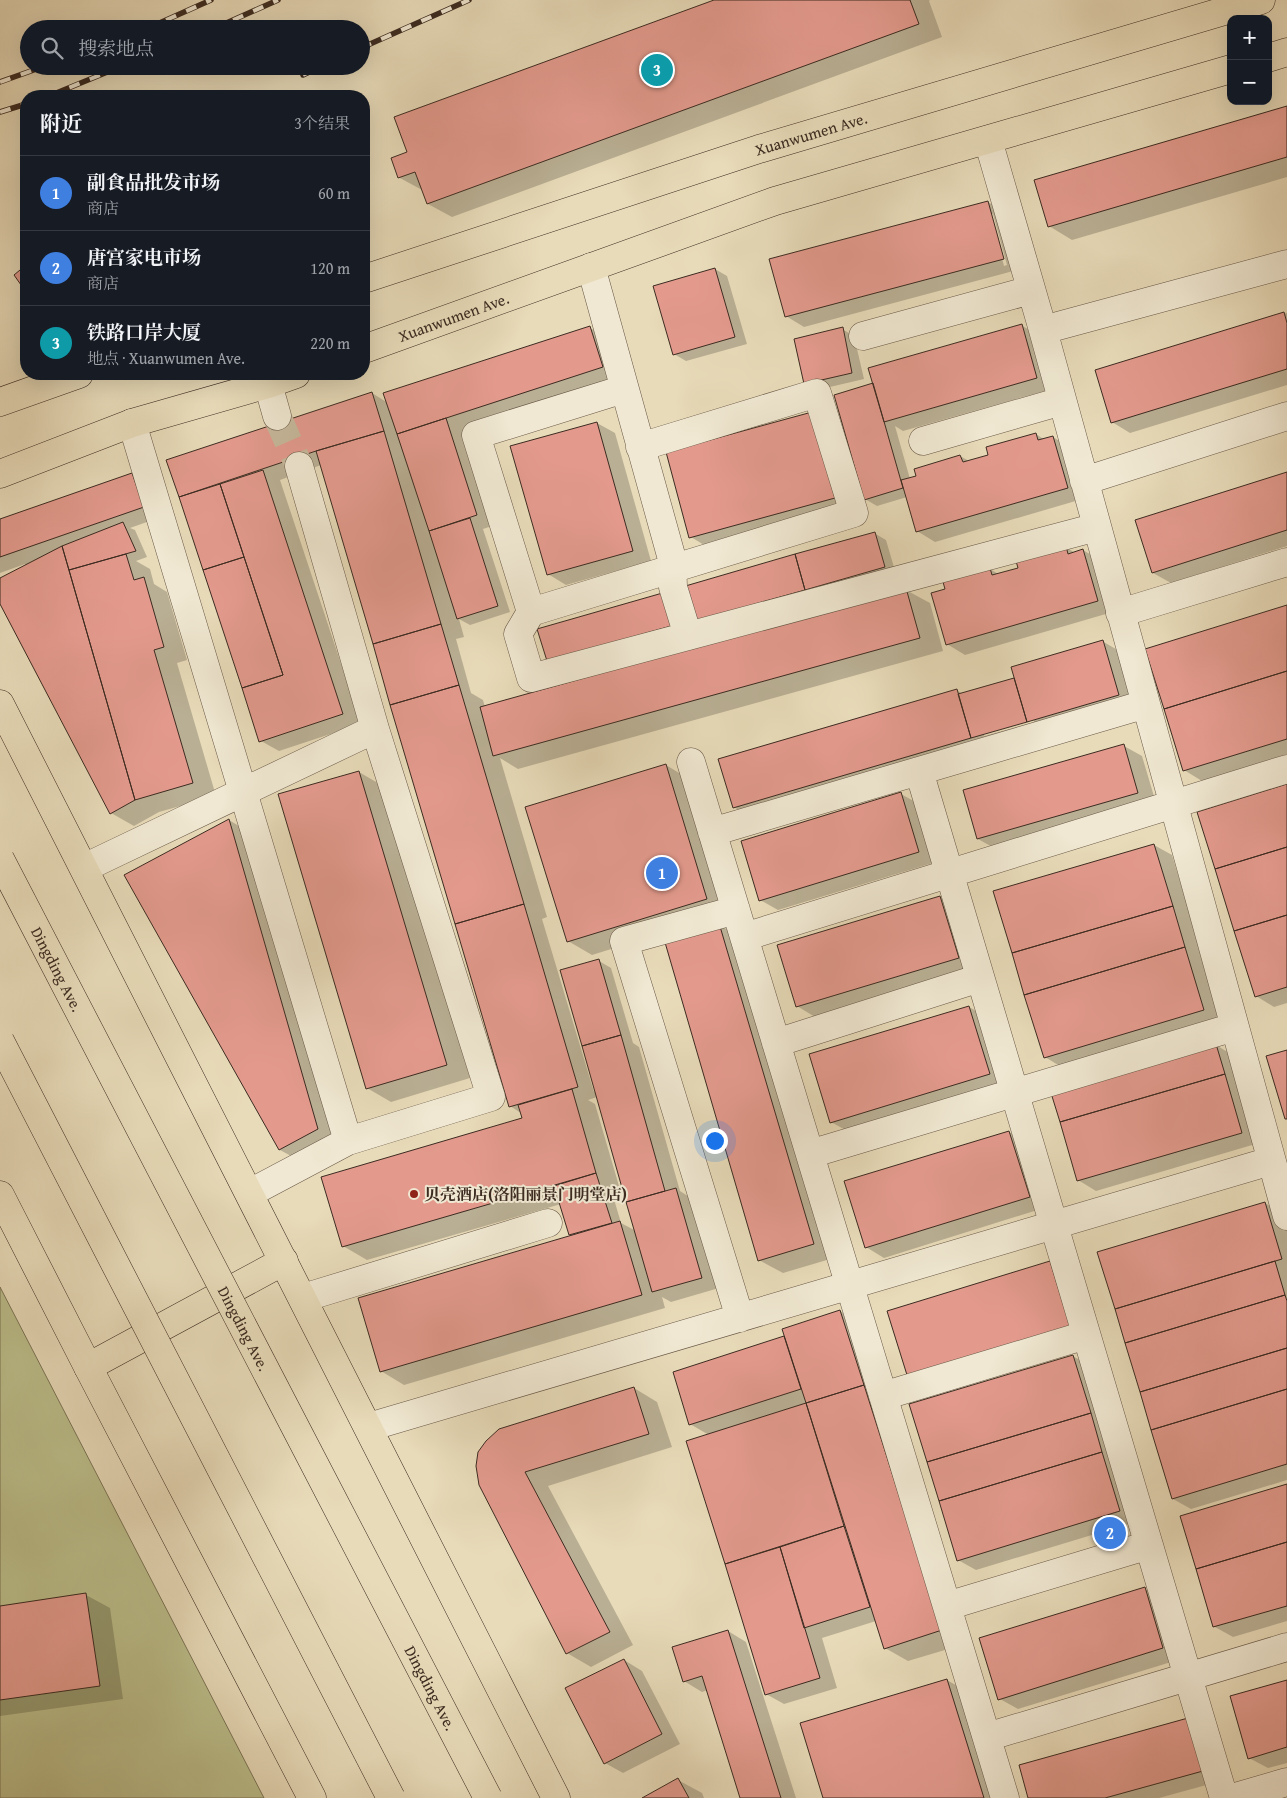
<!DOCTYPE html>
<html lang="zh">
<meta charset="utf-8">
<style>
:root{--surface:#171b24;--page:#20242c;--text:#f1f3f6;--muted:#9ea1a6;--line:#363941;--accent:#d93025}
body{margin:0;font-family:"Gentium Book Plus","Noto Serif SC",serif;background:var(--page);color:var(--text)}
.controls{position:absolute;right:15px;top:15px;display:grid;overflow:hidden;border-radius:10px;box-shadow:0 5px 20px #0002}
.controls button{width:45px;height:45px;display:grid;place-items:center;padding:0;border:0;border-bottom:1px solid var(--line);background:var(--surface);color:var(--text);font:25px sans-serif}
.you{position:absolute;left:714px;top:1140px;width:18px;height:18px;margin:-12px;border:4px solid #fff;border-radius:50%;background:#1a73e8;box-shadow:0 0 0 8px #1a73e833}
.badge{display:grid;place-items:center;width:32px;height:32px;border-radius:50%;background:var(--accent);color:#fff;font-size:16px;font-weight:700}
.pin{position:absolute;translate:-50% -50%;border:2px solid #fff;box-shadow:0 1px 5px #0006}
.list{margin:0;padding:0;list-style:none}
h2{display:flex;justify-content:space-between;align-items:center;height:65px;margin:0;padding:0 20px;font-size:21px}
h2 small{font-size:16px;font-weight:400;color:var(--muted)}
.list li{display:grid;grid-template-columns:32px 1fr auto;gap:15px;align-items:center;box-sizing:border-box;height:75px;padding:0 20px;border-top:1px solid var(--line)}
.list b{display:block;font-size:19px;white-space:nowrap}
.list p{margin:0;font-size:16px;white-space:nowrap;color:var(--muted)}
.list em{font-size:16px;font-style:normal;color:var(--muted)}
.icon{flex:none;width:28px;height:28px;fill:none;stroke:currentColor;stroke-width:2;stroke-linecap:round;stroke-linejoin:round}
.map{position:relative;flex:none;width:1287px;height:1798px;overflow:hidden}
.search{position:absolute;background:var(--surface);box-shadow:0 5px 20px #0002;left:20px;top:20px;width:350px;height:55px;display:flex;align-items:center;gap:12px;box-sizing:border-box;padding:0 18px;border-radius:28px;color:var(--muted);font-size:19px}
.panel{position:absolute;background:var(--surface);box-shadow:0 5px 20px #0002;left:20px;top:90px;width:350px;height:290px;border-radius:20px}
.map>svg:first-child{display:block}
.green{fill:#bbbe8b;stroke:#7c7456}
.shadow{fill:#0003;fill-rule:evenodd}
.building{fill:#e39a8d;stroke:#3c2b21}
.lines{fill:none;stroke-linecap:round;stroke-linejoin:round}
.minor-tunnel{stroke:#c6b89b;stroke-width:28;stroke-dasharray:28 14;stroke-linecap:butt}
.minor-casing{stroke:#675747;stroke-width:29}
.major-casing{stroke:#3c2b21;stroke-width:29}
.minor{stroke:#f0e8d2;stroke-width:28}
.major{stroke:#e8dbb9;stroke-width:28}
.rail-casing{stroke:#3c2b21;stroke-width:5.5}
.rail{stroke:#f0e8d2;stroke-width:4;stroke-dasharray:11;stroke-linecap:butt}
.major-bridge-casing{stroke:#3c2b21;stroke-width:29;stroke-linecap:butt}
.major-bridge{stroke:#e8dbb9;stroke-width:28}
.poi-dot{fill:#8f2418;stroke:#f0e8d2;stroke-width:2}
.labels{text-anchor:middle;stroke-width:4;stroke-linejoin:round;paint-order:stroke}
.street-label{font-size:16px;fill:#3c2b21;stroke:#f0e8d2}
.poi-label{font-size:16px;font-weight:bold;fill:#3c2b21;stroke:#f0e8d2;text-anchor:start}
</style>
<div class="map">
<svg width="1287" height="1798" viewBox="0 0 1287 1798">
<rect width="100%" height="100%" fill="#e8dbb9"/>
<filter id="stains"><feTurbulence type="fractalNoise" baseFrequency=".004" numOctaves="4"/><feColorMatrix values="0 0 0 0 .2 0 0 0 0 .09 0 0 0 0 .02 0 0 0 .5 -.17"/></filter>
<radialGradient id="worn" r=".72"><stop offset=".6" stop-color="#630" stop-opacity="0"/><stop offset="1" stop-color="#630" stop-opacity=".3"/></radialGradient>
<!-- green -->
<path class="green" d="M 0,1287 L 264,1798 L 0,1798 Z"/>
<!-- shadow -->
<path class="shadow" d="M 717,0 L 930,0 L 929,1 L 942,37 L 452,217 L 428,204 L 424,191 L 400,178 L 392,159 L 409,152 Z
M 1287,107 L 1287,177 L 1072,240 L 1049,226 Z
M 988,202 L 1006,213 L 1021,269 L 804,327 L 786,316 ZM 991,214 L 993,214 L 1007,265 L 1004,266 Z
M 715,269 L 727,276 L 747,344 L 686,361 L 674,354 Z
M 1287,313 L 1287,385 L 1130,433 L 1112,422 L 1096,371 Z
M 1021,325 L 1039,336 L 1055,388 L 903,431 L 895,426 L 910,479 L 960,456 L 969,461 L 990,456 L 1036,434 L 1045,440 L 1053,437 L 1071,448 L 1086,498 L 935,542 L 917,531 L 907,497 L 877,506 L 865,499 L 872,384 Z
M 590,328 L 608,338 L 621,378 L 463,428 L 495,525 L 483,529 L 510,612 L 470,625 L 459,619 L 464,637 L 456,639 L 471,693 L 483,700 L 485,707 L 906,590 L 930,603 L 943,651 L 518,769 L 500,758 L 547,917 L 542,919 L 594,1092 L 596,1092 L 599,961 L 611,968 L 633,1043 L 639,1047 L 680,1191 L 694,1200 L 719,1288 L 671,1302 L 662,1297 L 665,1308 L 404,1385 L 381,1371 L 573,1236 L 570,1235 L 561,1204 L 367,1260 L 343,1246 L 523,1119 L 521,1113 L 510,1106 L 321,465 L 280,480 L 361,724 L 279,751 L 261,741 L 180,496 L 372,393 L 388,403 ZM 597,1097 L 636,1231 L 621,1223 L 611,1189 L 619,1186 L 595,1104 L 588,1100 Z
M 842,329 L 854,336 L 864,379 L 817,390 Z
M 812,413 L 853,508 L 709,548 L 691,537 Z
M 597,423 L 615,433 L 651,561 L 566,585 L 548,574 Z
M 1287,473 L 1287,546 L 1171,583 L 1153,573 Z
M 132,474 L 150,485 L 161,517 L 130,528 L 135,530 L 147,557 L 136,561 L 150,569 L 154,584 L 167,592 L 187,660 L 177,663 L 216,796 L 159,812 L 134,826 L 111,813 L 0,601 L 0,579 L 26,566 L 25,564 L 0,573 L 0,521 Z
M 874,533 L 886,540 L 896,574 L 705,628 Z
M 1066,547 L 1075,553 L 1083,550 L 1101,561 L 1116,611 L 965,655 L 947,644 L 947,590 L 990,569 L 1000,575 L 1020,569 Z
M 1287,606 L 1287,754 L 1202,781 L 1184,770 Z
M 1102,641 L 1121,652 L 1136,705 L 752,818 L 734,807 L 956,690 L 963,694 L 1014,679 L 1017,681 ZM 1033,719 L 1034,722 L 984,736 L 984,733 Z
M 1124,746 L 1142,756 L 1156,803 L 996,849 L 978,839 Z
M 666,765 L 689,779 L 730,912 L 592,955 L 568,941 Z
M 359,772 L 383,786 L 470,1078 L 391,1102 L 367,1088 Z
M 1287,785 L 1287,1003 L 1274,1007 L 1256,996 Z
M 901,794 L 919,804 L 936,862 L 778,910 L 760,900 Z
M 229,820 L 252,834 L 341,1142 L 304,1163 L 280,1150 L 126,876 Z
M 1154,845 L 1172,855 L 1222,1021 L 1063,1068 L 1045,1057 Z
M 940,897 L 958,907 L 977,968 L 815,1017 L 797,1006 Z
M 719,925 L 743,938 L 837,1257 L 783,1273 L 759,1260 Z
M 969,1007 L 987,1017 L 1007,1084 L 849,1132 L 831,1122 Z
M 1216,1045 L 1234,1056 L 1259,1143 L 1096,1191 L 1078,1180 Z
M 1009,1132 L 1027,1142 L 1047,1207 L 884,1258 L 866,1247 Z
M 1265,1203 L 1283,1213 L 1287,1227 L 1287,1480 L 1191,1509 L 1173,1499 Z
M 840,1311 L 858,1322 L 965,1644 L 908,1661 L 885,1648 L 876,1621 L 822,1638 L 837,1688 L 784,1704 L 766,1694 L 726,1563 L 709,1435 L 690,1424 L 674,1372 L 786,1337 Z
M 1073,1356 L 1091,1367 L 1138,1521 L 976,1570 L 958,1560 Z
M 634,1388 L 657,1402 L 672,1447 L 548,1486 L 633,1645 L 591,1667 L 567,1653 L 477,1466 Z
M 1287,1485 L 1287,1621 L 1233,1637 L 1215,1627 L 1182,1516 Z
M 1145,1589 L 1163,1599 L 1181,1659 L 1018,1709 L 1000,1699 Z
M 86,1595 L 110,1608 L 123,1699 L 0,1716 L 0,1607 Z
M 728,1631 L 746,1642 L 796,1798 L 742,1798 L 708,1690 L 702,1692 L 684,1681 Z
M 624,1660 L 642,1671 L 680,1744 L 623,1773 L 605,1763 Z
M 947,1680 L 971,1694 L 1003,1798 L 825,1798 Z
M 1287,1681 L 1287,1763 L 1268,1768 L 1249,1758 Z
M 1188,1720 L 1221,1781 L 1159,1798 L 1030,1798 Z
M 678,1780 L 702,1793 L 704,1798 L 645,1798 Z"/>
<!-- building -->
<path class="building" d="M 714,0 L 910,0 L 919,24 L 427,204 L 415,172 L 398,178 L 391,158 L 407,152 L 394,117 Z
M 1287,106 L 1287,157 L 1048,227 L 1034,180 Z
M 988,201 L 1004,259 L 785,317 L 769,259 Z
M 26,265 L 26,292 L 14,275 Z
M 715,268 L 735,337 L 673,355 L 653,286 Z
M 1284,312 L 1287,323 L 1287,369 L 1111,423 L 1095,370 Z
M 1022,324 L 1037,378 L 884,422 L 868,368 Z
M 590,326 L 603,367 L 397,434 L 383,393 Z
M 843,327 L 852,373 L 804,384 L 794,339 Z
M 873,383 L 903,488 L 864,500 L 834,395 Z
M 372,392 L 384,431 L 316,451 L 179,497 L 166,460 Z
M 812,412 L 835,498 L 689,538 L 666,452 Z
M 446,418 L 477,515 L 429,531 L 397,434 Z
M 597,422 L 633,551 L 547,575 L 510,446 Z
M 384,431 L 441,624 L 373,644 L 316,451 Z
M 1036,433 L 1038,440 L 1053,436 L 1068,488 L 916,532 L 901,480 L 916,476 L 914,469 L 960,455 L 963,462 L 988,455 L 986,447 Z
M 263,470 L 343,714 L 259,742 L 242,688 L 283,675 L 220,484 Z
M 1287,472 L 1287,530 L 1152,573 L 1135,520 Z
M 132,473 L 144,507 L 0,557 L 0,519 Z
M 220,484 L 244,557 L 203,570 L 179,497 Z
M 470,518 L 498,606 L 457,619 L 429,531 Z
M 123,522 L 136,551 L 69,570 L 62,546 Z
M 875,532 L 885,567 L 805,590 L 795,554 Z
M 62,546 L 135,800 L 110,814 L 0,604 L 0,578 Z
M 1066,546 L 1068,554 L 1083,549 L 1098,601 L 946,645 L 931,593 L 945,589 L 943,582 L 990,568 L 992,575 L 1018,568 L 1016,561 Z
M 126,554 L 134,580 L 144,577 L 164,647 L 154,650 L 193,783 L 135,800 L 69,570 Z
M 795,554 L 805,590 L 692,622 L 682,587 Z
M 244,557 L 283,675 L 242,688 L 203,570 Z
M 906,588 L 920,638 L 493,756 L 480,707 Z
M 666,592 L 675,625 L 547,661 L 537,629 Z
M 1287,605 L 1287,671 L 1164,709 L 1145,649 Z
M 441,624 L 459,685 L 390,705 L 373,644 Z
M 1103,640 L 1119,695 L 1027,722 L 1011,667 Z
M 1287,671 L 1287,739 L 1183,771 L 1164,709 Z
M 1014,678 L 1027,722 L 971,738 L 958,694 Z
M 459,685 L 524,904 L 455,924 L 390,705 Z
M 957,689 L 971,738 L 733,808 L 718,759 Z
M 1124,744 L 1138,793 L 977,839 L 963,790 Z
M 666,764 L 707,899 L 567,942 L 525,807 Z
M 359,771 L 447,1065 L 366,1089 L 278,794 Z
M 1287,784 L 1287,847 L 1215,869 L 1197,812 Z
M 901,792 L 919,852 L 759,901 L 741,841 Z
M 229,819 L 318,1129 L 279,1150 L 124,875 Z
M 1154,844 L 1173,906 L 1012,953 L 993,891 Z
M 1287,847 L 1287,915 L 1234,931 L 1215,869 Z
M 940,896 L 959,958 L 796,1007 L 777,945 Z
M 524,904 L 578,1087 L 509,1107 L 455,924 Z
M 1173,906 L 1185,947 L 1024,995 L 1012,953 Z
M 1287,915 L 1287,987 L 1255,997 L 1234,931 Z
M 719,923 L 814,1244 L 758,1261 L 664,939 Z
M 1185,947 L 1204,1010 L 1044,1058 L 1024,995 Z
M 599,959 L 621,1035 L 582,1046 L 560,970 Z
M 969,1006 L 990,1074 L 830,1123 L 809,1054 Z
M 621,1035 L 665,1191 L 626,1202 L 582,1046 Z
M 1216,1044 L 1225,1074 L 1060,1122 L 1051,1093 Z
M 1287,1050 L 1287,1119 L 1285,1119 L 1266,1056 Z
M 1225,1074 L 1242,1133 L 1077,1181 L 1060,1122 Z
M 572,1089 L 596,1173 L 342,1247 L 321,1177 L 522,1118 L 518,1105 Z
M 1009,1131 L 1030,1197 L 865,1248 L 844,1181 Z
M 596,1173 L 612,1223 L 569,1235 L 554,1186 Z
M 676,1188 L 702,1278 L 652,1292 L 626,1202 Z
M 1265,1202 L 1282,1259 L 1115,1309 L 1097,1252 Z
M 620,1221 L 642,1295 L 380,1372 L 358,1298 Z
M 1050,1261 L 1070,1326 L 907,1375 L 887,1311 Z
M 1275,1261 L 1285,1295 L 1125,1343 L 1115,1309 Z
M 1285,1295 L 1287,1301 L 1287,1348 L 1140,1392 L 1125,1343 Z
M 840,1310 L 864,1385 L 806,1403 L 782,1329 Z
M 784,1336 L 801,1389 L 689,1425 L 673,1372 Z
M 1287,1348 L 1287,1389 L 1151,1430 L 1140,1392 Z
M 1073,1355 L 1091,1413 L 927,1462 L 909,1404 Z
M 864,1385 L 942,1630 L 884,1649 L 806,1403 Z
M 634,1387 L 649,1434 L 525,1472 L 610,1632 L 566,1654 L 479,1485 L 476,1466 L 478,1452 L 486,1441 L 499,1429 Z
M 1287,1389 L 1287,1464 L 1172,1499 L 1151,1430 Z
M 806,1403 L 844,1526 L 725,1564 L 686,1441 Z
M 1091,1413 L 1102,1452 L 939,1501 L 927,1462 Z
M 1102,1452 L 1120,1511 L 957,1561 L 939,1501 Z
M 1287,1484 L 1287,1542 L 1196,1569 L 1180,1516 Z
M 844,1526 L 870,1607 L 804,1628 L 780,1547 Z
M 1287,1542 L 1287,1606 L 1213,1627 L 1196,1569 Z
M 780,1547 L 820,1678 L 765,1695 L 725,1564 Z
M 1145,1587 L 1163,1648 L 998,1700 L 979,1638 Z
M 86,1593 L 100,1686 L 0,1700 L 0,1606 Z
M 728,1630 L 781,1798 L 740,1798 L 702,1676 L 683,1682 L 672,1647 Z
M 624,1659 L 662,1734 L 604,1764 L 565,1688 Z
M 947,1679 L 984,1798 L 823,1798 L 800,1723 Z
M 1287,1680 L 1287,1747 L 1248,1759 L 1230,1696 Z
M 1188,1718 L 1203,1771 L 1105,1798 L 1028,1798 L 1019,1765 Z
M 678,1778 L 689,1798 L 642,1798 Z"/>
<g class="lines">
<!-- minor-tunnel -->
<path class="minor-tunnel" d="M 277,416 L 299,466"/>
<defs>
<path id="minor" d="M 988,140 L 1043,330 L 1287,1216
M 591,267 L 672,559 L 673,587 L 688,636
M 1043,330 L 1287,264
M 863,336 L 1031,290
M 268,384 L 277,416
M 624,389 L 476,435 L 531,612 L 854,513 L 817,393 L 640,447
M 132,423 L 348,1141
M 923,441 L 1062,401
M 1084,481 L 1287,416
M 531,612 L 518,634 L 531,678 L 1097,527
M 1120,613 L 1287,562
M 691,762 L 1005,1798
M 919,771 L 1224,1798
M 712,832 L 1146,704
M 84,868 L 375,729
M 736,910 L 624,941 L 740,1318
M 744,937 L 1287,769
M 776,1043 L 980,978
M 810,1154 L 1234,1027
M 250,1193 L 348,1141 L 491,1097 L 375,729 L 299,466
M 303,1298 L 548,1223
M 883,1396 L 1086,1335
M 369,1427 L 1271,1161
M 947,1606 L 1149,1545
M 987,1737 L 1287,1647
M 1232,1798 L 1287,1782"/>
<g id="major">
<path d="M 1268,58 L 1287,52"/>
<path id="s1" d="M 364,279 L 759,149 L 1261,0"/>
<path id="s2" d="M 364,349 L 775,201 L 1231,69"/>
<path d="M 0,402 L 79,374"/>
<path d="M 0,474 L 132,423 L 268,384 L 296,374"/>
<path d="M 0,704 L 556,1798"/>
<path d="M 0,1195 L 88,1367 L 312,1798"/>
<path d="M 88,1367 L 284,1261"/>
</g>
</defs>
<!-- minor casing -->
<use href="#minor" class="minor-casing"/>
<!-- major casing -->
<use href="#major" class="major-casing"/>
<!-- minor -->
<use href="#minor" class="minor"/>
<!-- major -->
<use href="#major" class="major"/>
<defs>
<path id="rail" d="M 146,29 L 211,0
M 213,29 L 278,0
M 361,48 L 469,0
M 303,75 L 322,66
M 0,82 L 45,66
M 49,96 L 122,66
M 0,112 L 26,104"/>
</defs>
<!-- rail casing -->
<use href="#rail" class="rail-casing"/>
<!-- rail -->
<use href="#rail" class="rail"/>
<defs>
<g id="major-bridge">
<path id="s3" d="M 0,859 L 488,1798"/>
<path d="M 0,1041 L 391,1798"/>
</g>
</defs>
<!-- major-bridge casing -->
<use href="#major-bridge" class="major-bridge-casing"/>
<!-- major-bridge -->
<use href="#major-bridge" class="major-bridge"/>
</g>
<!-- markers -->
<circle class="poi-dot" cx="414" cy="1194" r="5"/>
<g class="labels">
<!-- street labels -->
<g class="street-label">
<text dy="6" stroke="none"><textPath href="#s1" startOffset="470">Xuanwumen Ave.</textPath></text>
<text dy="6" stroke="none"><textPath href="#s2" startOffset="95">Xuanwumen Ave.</textPath></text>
<text dy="6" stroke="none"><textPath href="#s3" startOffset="124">Dingding Ave.</textPath></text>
<text dy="6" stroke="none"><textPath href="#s3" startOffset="529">Dingding Ave.</textPath></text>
<text dy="6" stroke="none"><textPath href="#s3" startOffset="934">Dingding Ave.</textPath></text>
</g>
<!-- poi labels -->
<g class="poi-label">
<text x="424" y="1200">贝壳酒店(洛阳丽景门明堂店)</text>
</g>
</g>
<rect width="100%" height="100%" filter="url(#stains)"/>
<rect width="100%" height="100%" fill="url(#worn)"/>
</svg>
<div class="controls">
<button>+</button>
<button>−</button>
</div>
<div class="you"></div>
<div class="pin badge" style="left:662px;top:873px;background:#3f7fe0">1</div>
<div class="pin badge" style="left:1110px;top:1533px;background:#3f7fe0">2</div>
<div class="pin badge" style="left:657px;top:70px;background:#0f9aa8">3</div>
<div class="search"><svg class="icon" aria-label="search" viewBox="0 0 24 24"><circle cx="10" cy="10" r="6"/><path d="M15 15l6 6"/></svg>搜索地点</div>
<section class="panel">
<h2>附近<small>3个结果</small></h2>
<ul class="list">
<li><span class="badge" style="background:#3f7fe0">1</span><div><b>副食品批发市场</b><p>商店</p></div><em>60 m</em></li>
<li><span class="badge" style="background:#3f7fe0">2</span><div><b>唐宫家电市场</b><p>商店</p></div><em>120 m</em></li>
<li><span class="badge" style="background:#0f9aa8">3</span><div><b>铁路口岸大厦</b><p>地点 · Xuanwumen Ave.</p></div><em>220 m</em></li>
</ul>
</section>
</div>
